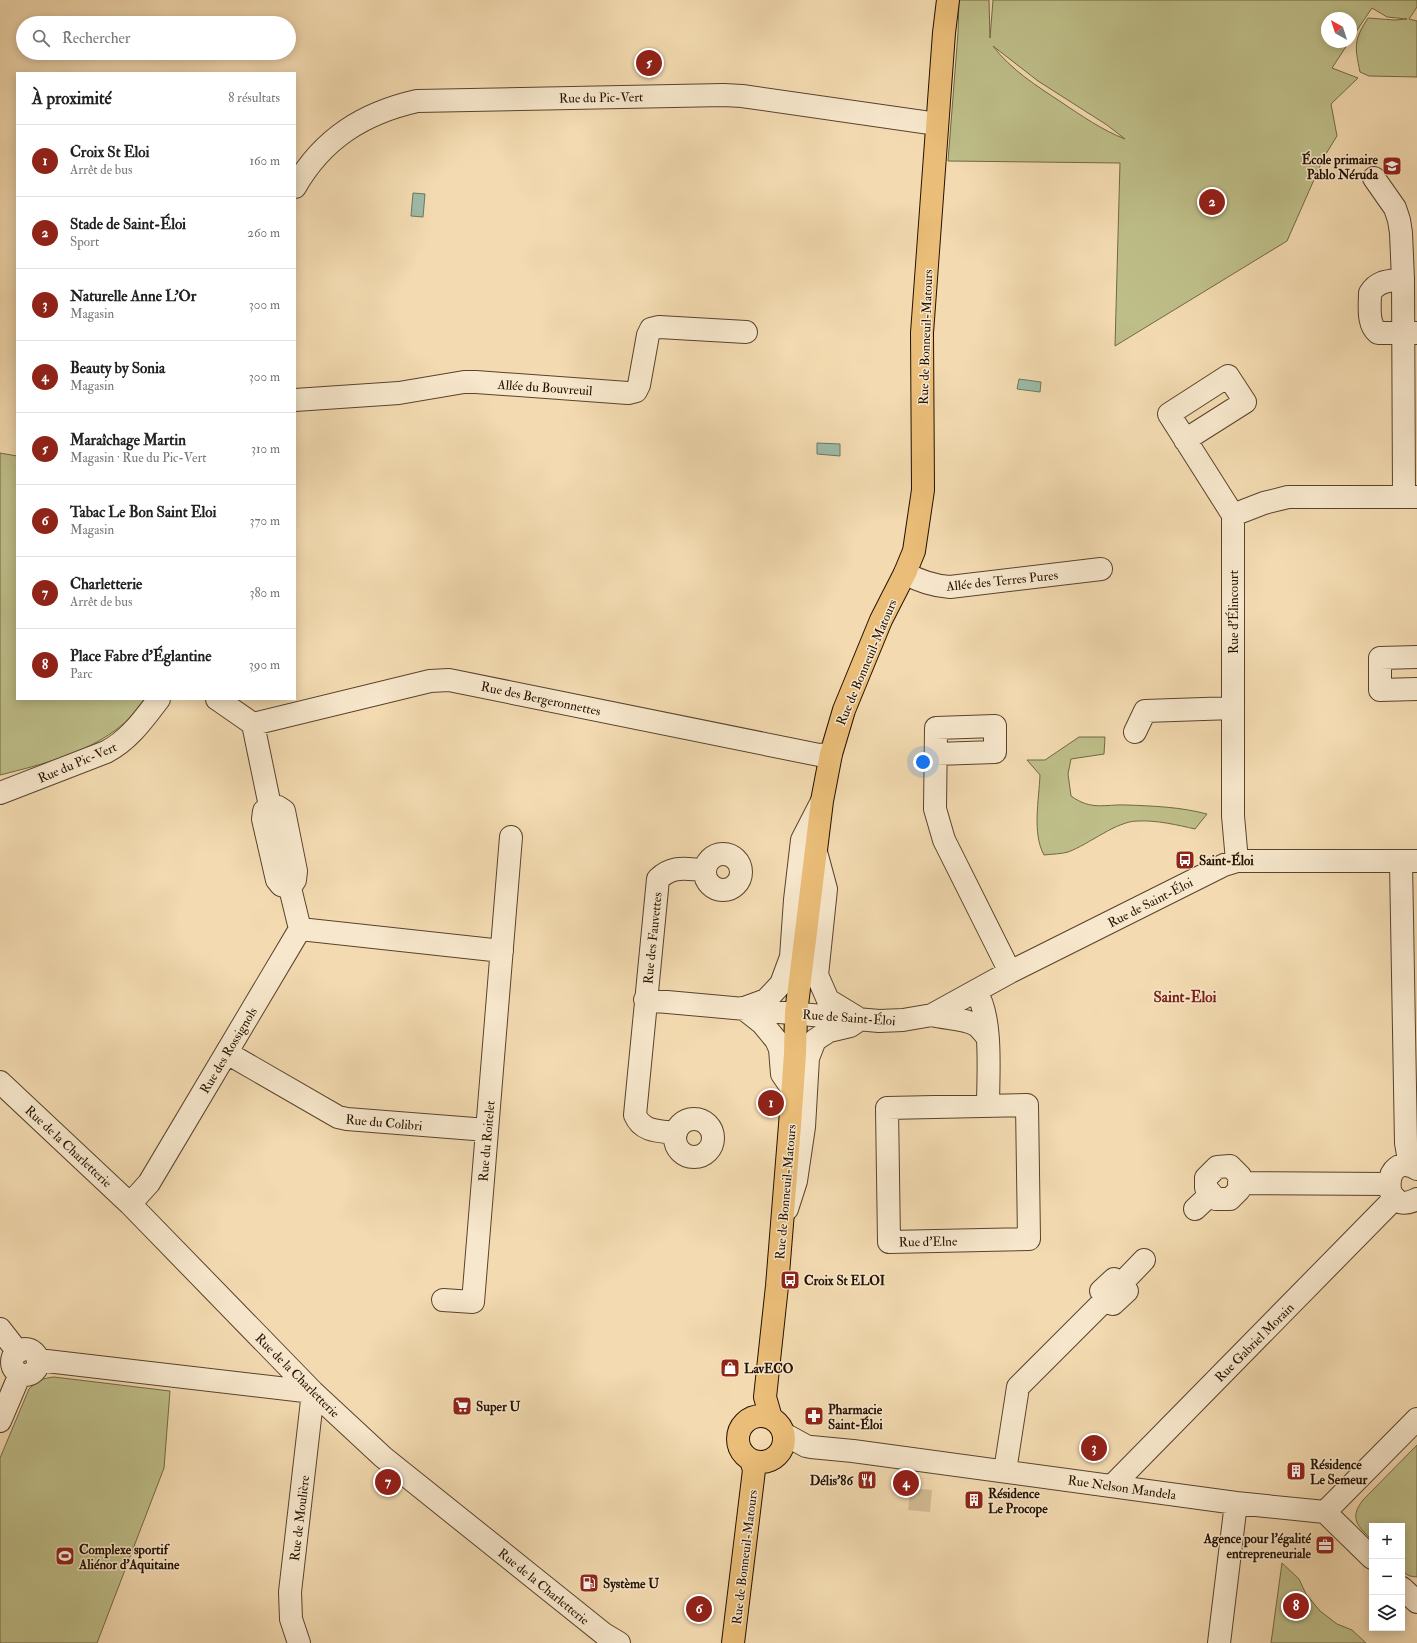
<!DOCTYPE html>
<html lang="fr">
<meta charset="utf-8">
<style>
:root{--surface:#fff;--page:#f6f6f6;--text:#222;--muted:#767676;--line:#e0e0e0;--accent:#8f2418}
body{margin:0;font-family:"IM FELL Double Pica",serif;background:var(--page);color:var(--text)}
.controls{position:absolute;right:12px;bottom:12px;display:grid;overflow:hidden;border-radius:0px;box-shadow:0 2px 10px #0003}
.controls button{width:36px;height:36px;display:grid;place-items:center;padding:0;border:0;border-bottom:1px solid var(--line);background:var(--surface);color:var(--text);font:20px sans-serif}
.compass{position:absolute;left:1321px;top:12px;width:36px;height:36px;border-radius:50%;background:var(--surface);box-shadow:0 2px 10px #0003;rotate:321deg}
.you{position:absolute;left:923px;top:762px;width:14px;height:14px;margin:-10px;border:3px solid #fff;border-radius:50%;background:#1a73e8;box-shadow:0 0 0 6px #1a73e833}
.badge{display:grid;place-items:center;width:26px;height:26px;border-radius:50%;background:var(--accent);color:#fff;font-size:13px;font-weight:700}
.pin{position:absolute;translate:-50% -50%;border:2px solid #fff;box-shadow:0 1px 4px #0006}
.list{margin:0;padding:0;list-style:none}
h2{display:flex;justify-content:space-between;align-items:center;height:52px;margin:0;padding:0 16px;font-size:17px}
h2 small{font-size:13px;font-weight:400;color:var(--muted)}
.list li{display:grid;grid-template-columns:26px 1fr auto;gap:12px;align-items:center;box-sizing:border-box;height:72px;padding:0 16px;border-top:1px solid var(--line)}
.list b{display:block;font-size:15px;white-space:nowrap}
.list p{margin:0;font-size:13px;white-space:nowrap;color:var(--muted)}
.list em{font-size:13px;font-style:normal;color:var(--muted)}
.icon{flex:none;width:22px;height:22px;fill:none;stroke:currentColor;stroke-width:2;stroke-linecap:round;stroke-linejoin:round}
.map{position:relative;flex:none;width:1417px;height:1643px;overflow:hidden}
.search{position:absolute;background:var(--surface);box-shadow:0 2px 10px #0003;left:16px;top:16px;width:280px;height:44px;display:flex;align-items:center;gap:10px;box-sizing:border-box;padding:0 14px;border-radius:22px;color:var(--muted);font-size:15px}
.panel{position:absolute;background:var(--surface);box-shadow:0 2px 10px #0003;left:16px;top:72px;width:280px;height:628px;border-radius:0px}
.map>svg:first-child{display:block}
.green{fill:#bebe89;stroke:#716844;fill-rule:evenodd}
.water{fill:#9cbba7;stroke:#6c7764}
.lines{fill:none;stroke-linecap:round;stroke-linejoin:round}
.minor-tunnel{stroke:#d4bc96;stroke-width:22;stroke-dasharray:22 11;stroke-linecap:butt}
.minor-casing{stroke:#58432c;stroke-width:24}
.major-casing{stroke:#241100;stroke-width:24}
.minor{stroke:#f7e7cc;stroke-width:22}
.major{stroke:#eabd78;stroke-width:22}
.labels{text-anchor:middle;stroke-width:3;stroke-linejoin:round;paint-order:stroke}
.street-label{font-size:13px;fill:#241100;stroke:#f7e7cc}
.poi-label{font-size:13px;font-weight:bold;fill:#241100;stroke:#f7e7cc;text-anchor:start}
.quarter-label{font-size:15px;font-weight:bold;fill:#7a1f14;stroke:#f7e7cc}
</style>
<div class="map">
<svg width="1417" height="1643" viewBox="0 0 1417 1643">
<rect width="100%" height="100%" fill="#f3dab0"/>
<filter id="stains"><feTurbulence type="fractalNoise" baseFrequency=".005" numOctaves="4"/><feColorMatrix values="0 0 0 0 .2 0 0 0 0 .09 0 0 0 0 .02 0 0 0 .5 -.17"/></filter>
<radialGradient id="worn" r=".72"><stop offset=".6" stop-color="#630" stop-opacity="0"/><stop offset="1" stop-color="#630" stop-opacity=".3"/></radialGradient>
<!-- green -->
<path class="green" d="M 959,0 L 989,0 L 990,38 L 993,0 L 1417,0 L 1417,7 L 1409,19 L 1417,21 L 1417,77 L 1369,76 L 1360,72 C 1355,47 1353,41 1368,18 L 1395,20 L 1407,19 L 1387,17 L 1372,8 L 1351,39 L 1351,18 L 1327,18 L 1327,42 L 1349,42 L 1332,68 L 1358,78 L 1331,104 L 1337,136 L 1324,157 L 1287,241 L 1115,346 L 1120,163 L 948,161 L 958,33 ZM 993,46 L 1038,81 L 1107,125 L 1125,139 C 1102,130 1082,116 1061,102 C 1037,86 1011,70 993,46 Z
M 0,453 L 17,456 L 17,699 L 145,699 C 114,747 52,762 0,775 Z
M 1079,737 L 1105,737 L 1104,754 L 1071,759 L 1068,774 L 1071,796 C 1092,811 1104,804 1127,805 C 1153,806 1181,807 1207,814 L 1195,829 C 1178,825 1156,820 1138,821 C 1116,821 1090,844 1068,852 C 1061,854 1052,854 1044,855 C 1032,833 1039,800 1040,775 L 1027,760 L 1045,760 Z
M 54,1377 L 170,1391 L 164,1468 L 97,1643 L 0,1643 L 0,1458 L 29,1389 C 37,1381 43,1378 54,1377 Z
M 1417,1445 L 1417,1577 L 1410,1576 L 1402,1572 L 1402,1526 L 1372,1526 L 1372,1540 C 1359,1527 1348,1519 1363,1500 Z
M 1282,1563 L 1299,1579 L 1306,1594 L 1320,1611 L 1337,1624 L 1352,1630 L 1366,1643 L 1271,1643 Z"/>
<!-- water -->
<path class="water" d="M 413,193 L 425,194 L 423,217 L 411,216 Z
M 1019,379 L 1041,382 L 1040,392 L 1017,389 Z
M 817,443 L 840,444 L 840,456 L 817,454 Z"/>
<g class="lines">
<!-- minor-tunnel -->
<path class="minor-tunnel" d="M 919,1511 L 922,1478"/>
<defs>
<path id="minor" d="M 1374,178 L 1395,208 L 1399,220 L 1401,233 L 1403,279 L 1404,497
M 295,187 C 323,138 364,113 417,101 L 724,95 L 742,96 L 937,124
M 1403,279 C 1390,281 1378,280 1370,293 C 1370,306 1367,324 1378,333 L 1417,333
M 295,400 L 399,393 L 464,382 L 476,382 L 628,393 L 636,391 L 639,385 L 648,335 L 651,329 L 659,327 L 746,332
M 1185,440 L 1245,402 L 1228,376 L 1169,414 L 1233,515 L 1233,816 L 1237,861
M 1233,515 L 1264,503 L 1288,497 L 1417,497
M 905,573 C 919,581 934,586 950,587 L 1101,569
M 1417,657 L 1380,658 L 1380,690 L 1417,689
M 217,699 L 253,724 L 270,806
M 253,724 L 430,681 L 449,680 L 819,755 L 831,754
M 1135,732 L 1145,711 L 1233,708
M 936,754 L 995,752 L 995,726 L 936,728 L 935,809 L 944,840 L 1010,972
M 0,793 L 106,752 C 129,740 143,720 159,699
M 270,806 L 264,811 L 263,819 L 277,880 L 281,885 L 290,888
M 816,852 L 826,889 L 817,975 L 828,1000 L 856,1017
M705 872a18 18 0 1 1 36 0a18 18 0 1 1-36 0Z
M 1401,862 L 1406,1143 L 1410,1166
M 300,929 L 502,951
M 976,992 C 993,1017 988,1076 988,1106
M 645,1000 L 879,1021 L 903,1020 L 932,1015 L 1010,972 L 1224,865 L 1237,861 L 1417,861
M 743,1008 L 762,1023 L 776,1040 L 780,1049 L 782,1074 L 793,1090
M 744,1008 L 766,1000 L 781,984 L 791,957 L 795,900 L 802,840 L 821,803
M 932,1015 C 946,1019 964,1018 976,1025 C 980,1028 984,1033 987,1037
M 227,1053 L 338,1117 L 347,1119 L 487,1130
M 0,1082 L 130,1204 L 313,1392 L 383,1457 L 604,1634 L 619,1643
M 1027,1105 L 1029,1239 L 889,1242 L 887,1108 Z
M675 1138a19 19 0 1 1 38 0a19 19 0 1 1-38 0Z
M 676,1133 C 659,1131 642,1132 635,1115 L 658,879 C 673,865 685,869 704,870
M 1230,1166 L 1240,1176 L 1239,1190 L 1230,1199 L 1216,1199 L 1206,1188 L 1206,1178 L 1217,1167 Z
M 1417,1169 C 1382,1148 1379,1219 1417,1199
M 1239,1183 L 1388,1184
M 130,1204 L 149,1183 L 300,929 L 290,888 L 295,880 L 296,871 L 284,811 L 278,807 L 270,806
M 787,1209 L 796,1181 L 804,1127 L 808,1058 L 815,1040 L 829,1031 L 850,1026 L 856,1022
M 1195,1209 L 1211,1194
M 1114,1279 L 1127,1291 L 1113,1304 L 1101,1291 Z
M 1120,1285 L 1144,1260
M 443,1300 L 473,1302 L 511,837
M 0,1329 L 18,1352
M12 1362a13 13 0 1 1 26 0a13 13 0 1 1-26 0Z
M 38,1360 L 313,1392
M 0,1421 L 20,1374
M 784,1434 L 806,1446 L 811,1447 L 853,1451 L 1236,1503 L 1325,1512 L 1372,1558
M 1005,1471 L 1018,1387 L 1107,1298
M 1112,1486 L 1395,1198
M 1325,1512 L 1417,1419
M 1402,1588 L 1417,1602
M 299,1643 L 291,1619 L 290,1592 L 313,1392
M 1219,1643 L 1236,1503"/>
<path id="major" d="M738 1439a23 23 0 1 1 46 0a23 23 0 1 1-46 0Z
M 771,1418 L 765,1397 L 777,1286 L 790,1125 L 795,1054 L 796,1013 L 822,801 L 831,754 L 844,710 L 881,620 L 905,573 L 914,551 L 923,490 L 922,333 L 944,33 L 948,0
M 733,1643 L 754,1470 L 751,1460"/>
</defs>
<!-- minor casing -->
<use href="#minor" class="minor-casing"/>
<!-- major casing -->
<use href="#major" class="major-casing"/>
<!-- minor -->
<use href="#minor" class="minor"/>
<!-- major -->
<use href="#major" class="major"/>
</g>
<!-- icons -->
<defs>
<symbol id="school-square" viewBox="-11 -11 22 22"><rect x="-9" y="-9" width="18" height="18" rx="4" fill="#8f2418" stroke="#f7e7cc"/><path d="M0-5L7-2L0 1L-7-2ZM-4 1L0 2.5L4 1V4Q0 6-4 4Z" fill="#fff"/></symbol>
<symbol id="bus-square" viewBox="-11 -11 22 22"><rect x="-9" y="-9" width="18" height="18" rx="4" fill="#8f2418" stroke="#f7e7cc"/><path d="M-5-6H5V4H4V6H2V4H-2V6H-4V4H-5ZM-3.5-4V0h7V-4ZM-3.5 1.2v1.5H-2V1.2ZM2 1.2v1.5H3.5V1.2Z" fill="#fff"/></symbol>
<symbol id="shop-square" viewBox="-11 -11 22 22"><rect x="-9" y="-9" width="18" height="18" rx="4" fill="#8f2418" stroke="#f7e7cc"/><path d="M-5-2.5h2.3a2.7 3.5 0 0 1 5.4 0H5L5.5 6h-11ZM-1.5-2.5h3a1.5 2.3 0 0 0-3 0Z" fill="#fff"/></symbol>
<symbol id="supermarket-square" viewBox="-11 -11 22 22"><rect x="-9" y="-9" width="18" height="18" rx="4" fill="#8f2418" stroke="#f7e7cc"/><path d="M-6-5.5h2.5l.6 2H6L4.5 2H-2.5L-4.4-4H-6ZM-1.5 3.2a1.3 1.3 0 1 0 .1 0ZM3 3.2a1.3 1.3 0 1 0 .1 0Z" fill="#fff"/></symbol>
<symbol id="pharmacy-square" viewBox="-11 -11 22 22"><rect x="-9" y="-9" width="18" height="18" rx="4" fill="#8f2418" stroke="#f7e7cc"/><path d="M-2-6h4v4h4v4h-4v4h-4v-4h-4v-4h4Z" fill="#fff"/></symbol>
<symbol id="building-square" viewBox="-11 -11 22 22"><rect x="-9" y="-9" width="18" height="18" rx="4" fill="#8f2418" stroke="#f7e7cc"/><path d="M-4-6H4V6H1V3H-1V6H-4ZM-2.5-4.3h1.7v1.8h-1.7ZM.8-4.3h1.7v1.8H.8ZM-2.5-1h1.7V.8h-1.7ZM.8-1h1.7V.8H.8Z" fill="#fff"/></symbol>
<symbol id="restaurant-square" viewBox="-11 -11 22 22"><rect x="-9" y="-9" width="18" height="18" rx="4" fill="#8f2418" stroke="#f7e7cc"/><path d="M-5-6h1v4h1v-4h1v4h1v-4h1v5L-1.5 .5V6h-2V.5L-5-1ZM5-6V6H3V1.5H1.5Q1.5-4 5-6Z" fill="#fff"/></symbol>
<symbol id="office-square" viewBox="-11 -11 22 22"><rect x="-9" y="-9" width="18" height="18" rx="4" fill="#8f2418" stroke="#f7e7cc"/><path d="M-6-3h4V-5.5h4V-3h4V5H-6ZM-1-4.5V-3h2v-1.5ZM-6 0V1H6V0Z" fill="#fff"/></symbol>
<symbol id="stadium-square" viewBox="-11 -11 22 22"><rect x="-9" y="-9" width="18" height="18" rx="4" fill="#8f2418" stroke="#f7e7cc"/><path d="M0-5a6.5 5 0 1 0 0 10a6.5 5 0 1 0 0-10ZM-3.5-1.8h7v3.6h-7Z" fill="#fff"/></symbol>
<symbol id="fuel-square" viewBox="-11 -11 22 22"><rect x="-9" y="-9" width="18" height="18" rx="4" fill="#8f2418" stroke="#f7e7cc"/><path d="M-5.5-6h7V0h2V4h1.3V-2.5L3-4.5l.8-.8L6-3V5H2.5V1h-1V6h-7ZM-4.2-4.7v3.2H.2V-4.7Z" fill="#fff"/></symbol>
</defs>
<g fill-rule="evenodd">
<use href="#school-square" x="1381" y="155" width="22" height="22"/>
<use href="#bus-square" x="1174" y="849" width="22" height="22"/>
<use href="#bus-square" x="779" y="1269" width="22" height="22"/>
<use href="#shop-square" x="719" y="1357" width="22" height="22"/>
<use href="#supermarket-square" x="451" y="1395" width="22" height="22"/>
<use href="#pharmacy-square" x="803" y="1405" width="22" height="22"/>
<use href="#building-square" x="1285" y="1460" width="22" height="22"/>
<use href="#restaurant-square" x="856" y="1469" width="22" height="22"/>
<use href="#building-square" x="963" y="1489" width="22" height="22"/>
<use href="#office-square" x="1314" y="1534" width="22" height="22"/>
<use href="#stadium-square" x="54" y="1545" width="22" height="22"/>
<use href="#fuel-square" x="578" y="1572" width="22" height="22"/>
</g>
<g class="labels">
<!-- street labels -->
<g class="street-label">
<text transform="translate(601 97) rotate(-1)" y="5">Rue du Pic-Vert</text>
<text transform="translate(925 337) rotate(-88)" y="5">Rue de Bonneuil-Matours</text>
<text transform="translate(545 387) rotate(4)" y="5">Allée du Bouvreuil</text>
<text transform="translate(1002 580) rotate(-6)" y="5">Allée des Terres Pures</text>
<text transform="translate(1233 612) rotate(-90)" y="5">Rue d'Élincourt</text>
<text transform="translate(866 662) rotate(-67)" y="5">Rue de Bonneuil-Matours</text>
<text transform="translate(541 698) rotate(12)" y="5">Rue des Bergeronnettes</text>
<text transform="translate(77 762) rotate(-23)" y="5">Rue du Pic-Vert</text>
<text transform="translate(1150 902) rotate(-27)" y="5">Rue de Saint-Éloi</text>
<text transform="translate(652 938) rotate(-84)" y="5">Rue des Fauvettes</text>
<text transform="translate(849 1017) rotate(4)" y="5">Rue de Saint-Éloi</text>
<text transform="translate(228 1050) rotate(-59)" y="5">Rue des Rossignols</text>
<text transform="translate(384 1122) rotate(5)" y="5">Rue du Colibri</text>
<text transform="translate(486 1141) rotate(-85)" y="5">Rue du Roitelet</text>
<text transform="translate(69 1146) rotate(43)" y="5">Rue de la Charletterie</text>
<text transform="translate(785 1192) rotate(-85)" y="5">Rue de Bonneuil-Matours</text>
<text transform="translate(928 1241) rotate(-1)" y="5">Rue d'Elne</text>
<text transform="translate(1254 1342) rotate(-45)" y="5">Rue Gabriel Morain</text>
<text transform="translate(298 1375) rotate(45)" y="5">Rue de la Charletterie</text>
<text transform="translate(1122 1487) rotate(8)" y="5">Rue Nelson Mandela</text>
<text transform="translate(299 1518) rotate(-83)" y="5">Rue de Moulière</text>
<text transform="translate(744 1557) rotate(-83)" y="5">Rue de Bonneuil-Matours</text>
<text transform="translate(544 1586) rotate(39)" y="5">Rue de la Charletterie</text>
</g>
<!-- poi labels -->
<g class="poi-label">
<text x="1378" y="164" text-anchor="end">École primaire<tspan x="1378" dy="15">Pablo Néruda</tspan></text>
<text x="1199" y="865">Saint-Éloi</text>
<text x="804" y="1285">Croix St ELOI</text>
<text x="744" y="1373">LavECO</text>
<text x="476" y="1411">Super U</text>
<text x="828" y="1414">Pharmacie<tspan x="828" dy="15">Saint-Éloi</tspan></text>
<text x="1310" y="1469">Résidence<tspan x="1310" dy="15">Le Semeur</tspan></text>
<text x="853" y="1485" text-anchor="end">Délis'86</text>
<text x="988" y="1498">Résidence<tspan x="988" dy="15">Le Procope</tspan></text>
<text x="1311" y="1543" text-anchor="end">Agence pour l'égalité<tspan x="1311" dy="15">entrepreneuriale</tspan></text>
<text x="79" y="1554">Complexe sportif<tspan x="79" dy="15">Aliénor d'Aquitaine</tspan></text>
<text x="603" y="1588">Système U</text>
</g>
<!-- quarter labels -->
<g class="quarter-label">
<text x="1185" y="1002">Saint-Eloi</text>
</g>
</g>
<rect width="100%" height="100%" filter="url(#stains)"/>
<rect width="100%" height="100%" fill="url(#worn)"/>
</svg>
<div class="controls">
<button>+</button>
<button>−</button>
<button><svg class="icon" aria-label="layers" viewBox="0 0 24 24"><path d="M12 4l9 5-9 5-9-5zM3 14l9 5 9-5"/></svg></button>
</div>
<svg class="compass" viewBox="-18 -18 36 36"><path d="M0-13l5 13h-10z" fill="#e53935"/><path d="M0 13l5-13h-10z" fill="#767676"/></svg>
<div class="you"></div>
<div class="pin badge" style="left:771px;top:1103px">1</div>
<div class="pin badge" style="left:1212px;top:202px">2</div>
<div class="pin badge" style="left:1094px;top:1448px">3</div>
<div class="pin badge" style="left:906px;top:1483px">4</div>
<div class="pin badge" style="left:649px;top:63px">5</div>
<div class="pin badge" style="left:699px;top:1609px">6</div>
<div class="pin badge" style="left:388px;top:1482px">7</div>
<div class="pin badge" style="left:1296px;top:1606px">8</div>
<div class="search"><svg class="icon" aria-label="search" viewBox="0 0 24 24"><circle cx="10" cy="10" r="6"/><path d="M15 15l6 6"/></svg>Rechercher</div>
<section class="panel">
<h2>À proximité<small>8 résultats</small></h2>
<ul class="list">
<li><span class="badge">1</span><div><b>Croix St Eloi</b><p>Arrêt de bus</p></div><em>160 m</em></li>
<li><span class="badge">2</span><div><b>Stade de Saint-Éloi</b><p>Sport</p></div><em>260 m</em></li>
<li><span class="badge">3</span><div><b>Naturelle Anne L'Or</b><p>Magasin</p></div><em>300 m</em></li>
<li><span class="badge">4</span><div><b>Beauty by Sonia</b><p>Magasin</p></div><em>300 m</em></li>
<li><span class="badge">5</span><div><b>Maraîchage Martin</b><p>Magasin · Rue du Pic-Vert</p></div><em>310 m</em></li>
<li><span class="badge">6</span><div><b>Tabac Le Bon Saint Eloi</b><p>Magasin</p></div><em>370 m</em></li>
<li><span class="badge">7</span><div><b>Charletterie</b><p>Arrêt de bus</p></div><em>380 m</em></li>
<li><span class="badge">8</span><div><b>Place Fabre d'Églantine</b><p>Parc</p></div><em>390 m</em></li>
</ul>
</section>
</div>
